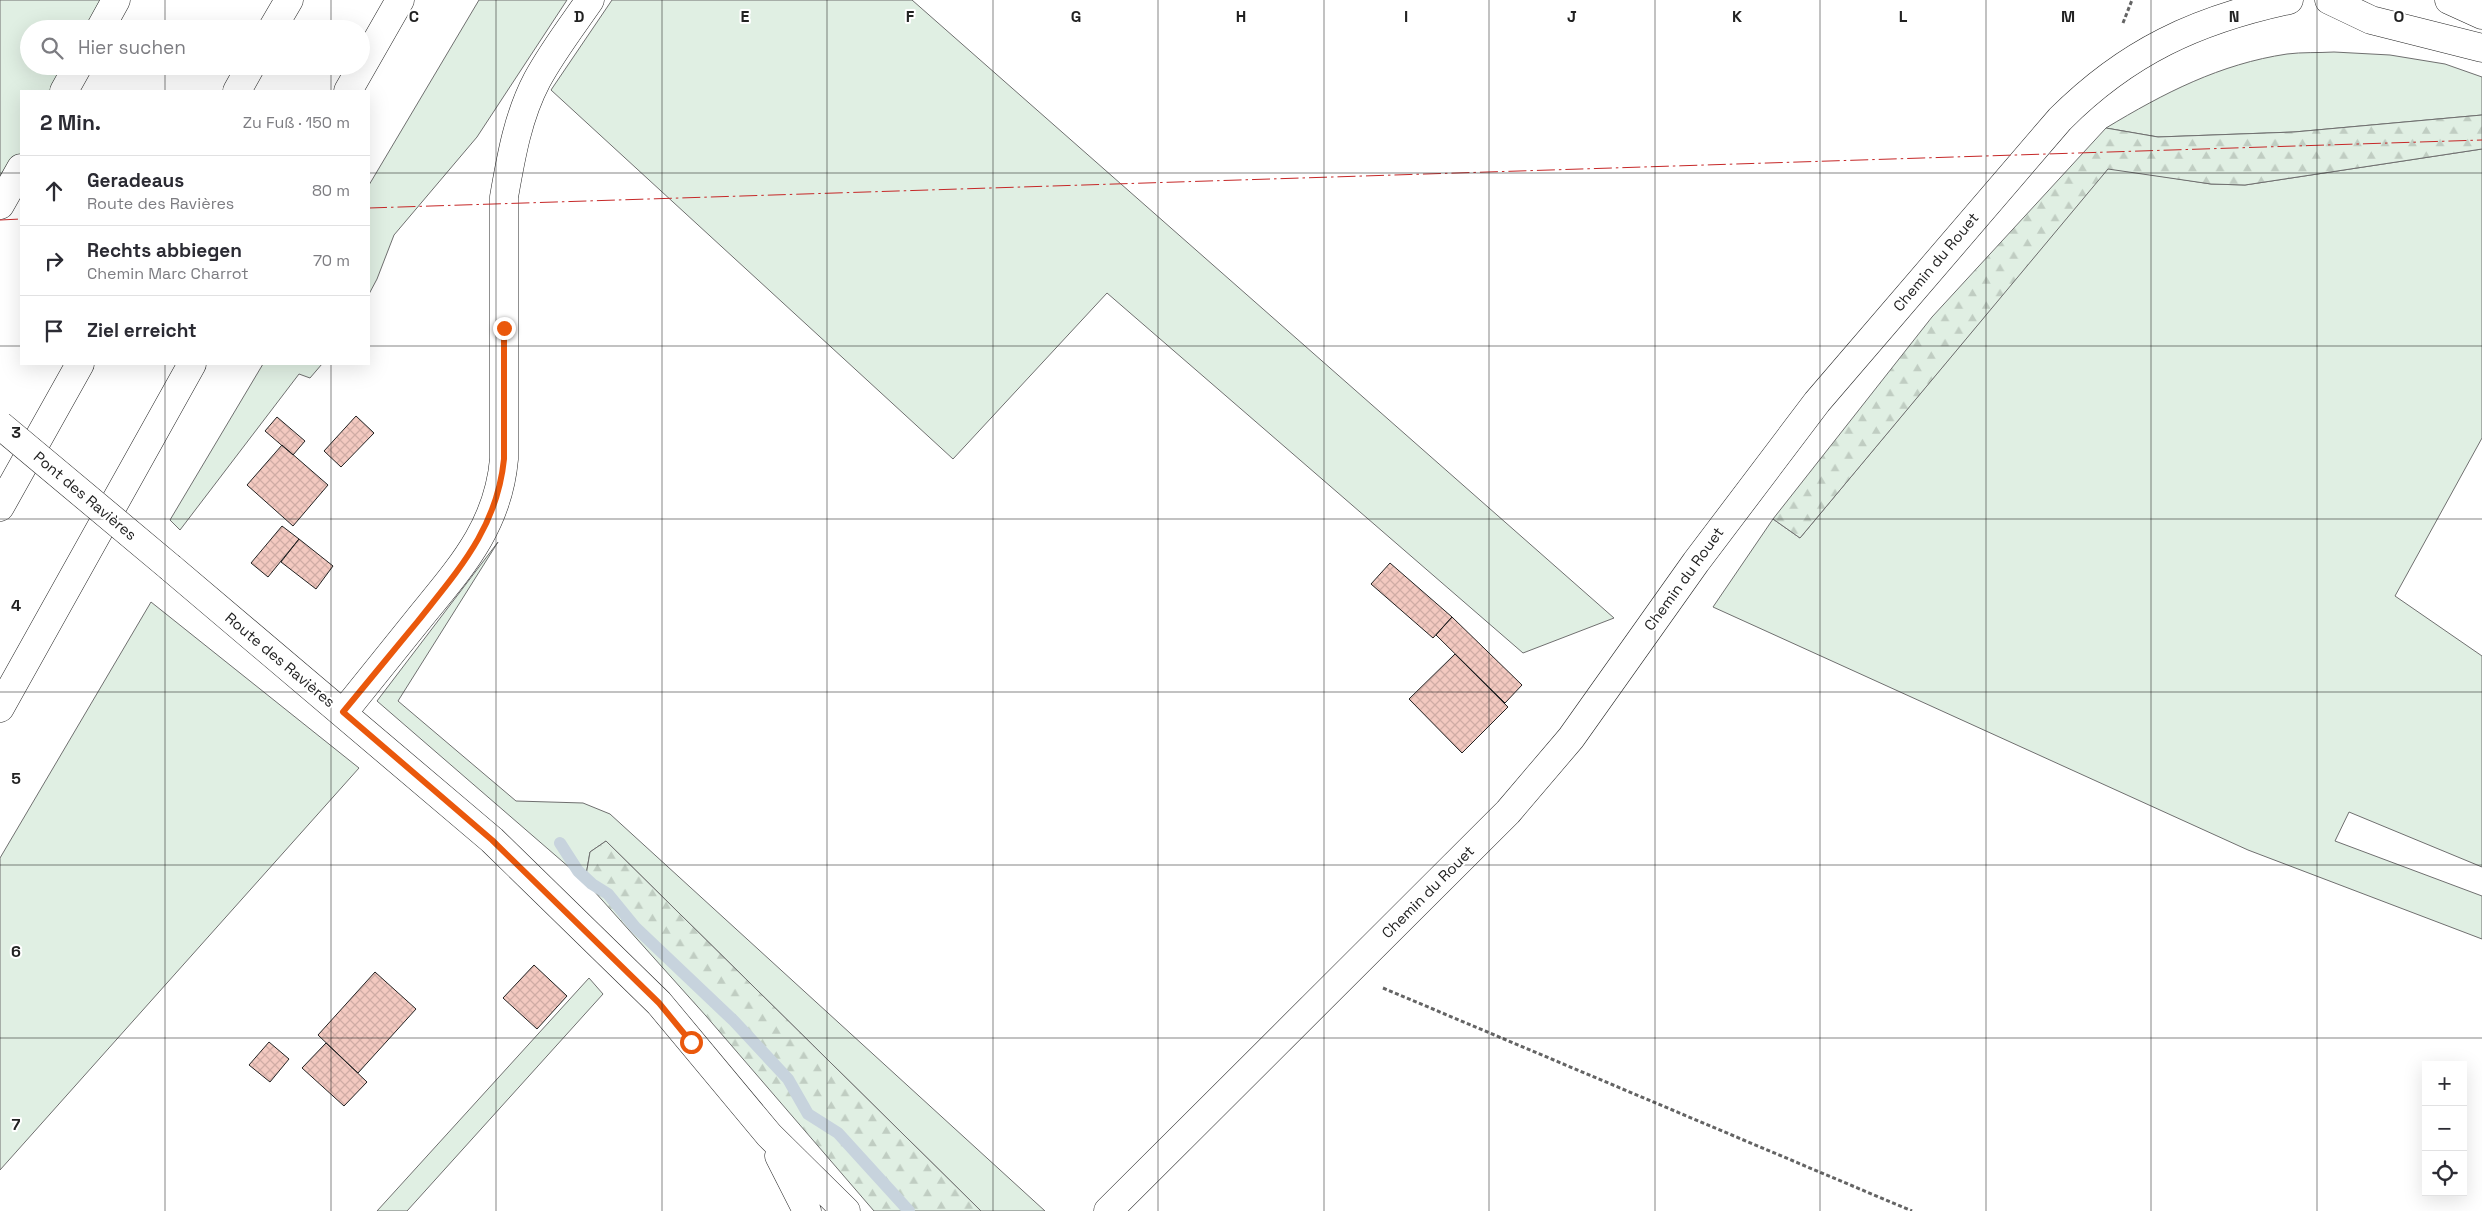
<!DOCTYPE html>
<html lang="de">
<meta charset="utf-8">
<style>
:root{--surface:#fff;--page:#f7f7f7;--text:#2b2b33;--muted:#7c7c81;--line:#e1e1e2}
body{margin:0;font-family:"Space Grotesk",sans-serif;background:var(--page);color:var(--text)}
.controls{position:absolute;right:15px;bottom:15px;display:grid;overflow:hidden;border-radius:0px;box-shadow:0 5px 20px #0002}
.controls button{width:45px;height:45px;display:grid;place-items:center;padding:0;border:0;border-bottom:1px solid var(--line);background:var(--surface);color:var(--text);font:25px sans-serif}
.stop{position:absolute;width:15px;height:15px;margin:-11px;border:4px solid #ea580c;border-radius:50%;background:#fff}
.stop.end{background:#ea580c;border-color:#fff;box-shadow:0 1px 5px #0008}
.list{margin:0;padding:0;list-style:none}
h2{display:flex;justify-content:space-between;align-items:center;height:65px;margin:0;padding:0 20px;font-size:21px}
h2 small{font-size:16px;font-weight:400;color:var(--muted)}
.list li{display:grid;grid-template-columns:32px 1fr auto;gap:15px;align-items:center;box-sizing:border-box;height:70px;padding:0 20px;border-top:1px solid var(--line)}
.list b{display:block;font-size:19px;white-space:nowrap}
.list p{margin:0;font-size:16px;white-space:nowrap;color:var(--muted)}
.list em{font-size:16px;font-style:normal;color:var(--muted)}
.icon{flex:none;width:28px;height:28px;fill:none;stroke:currentColor;stroke-width:2;stroke-linecap:round;stroke-linejoin:round}
.map{position:relative;flex:none;width:2482px;height:1211px;overflow:hidden}
.search{position:absolute;background:var(--surface);box-shadow:0 5px 20px #0002;left:20px;top:20px;width:350px;height:55px;display:flex;align-items:center;gap:12px;box-sizing:border-box;padding:0 18px;border-radius:28px;color:var(--muted);font-size:19px}
.panel{position:absolute;background:var(--surface);box-shadow:0 5px 20px #0002;left:20px;top:90px;width:350px;height:275px;border-radius:0px}
.map>svg:first-child{display:block}
.green{fill:#e0efe3;stroke:#6f6f6f}
.forest{fill:url(#forest-firs);stroke:#6f6f6f}
.lines{fill:none;stroke-linecap:round;stroke-linejoin:round}
.stream{stroke:#c7d3dd;stroke-width:12}
.building{fill:url(#building-cross-hatch);stroke:#222}
.minor-casing{stroke:#222;stroke-width:29}
.highway-casing{stroke:#222;stroke-width:29}
.path{stroke:#646464;stroke-width:3;stroke-dasharray:4 2.5;stroke-linecap:butt}
.minor{stroke:#fff;stroke-width:28}
.highway{stroke:#fff;stroke-width:28}
.minor-bridge-casing{stroke:#222;stroke-width:29;stroke-linecap:butt}
.minor-bridge{stroke:#fff;stroke-width:28}
.power{stroke:#c62828;stroke-width:1;stroke-dasharray:18 4 2.5 4;stroke-linecap:butt}
.route{stroke:#ea580c;stroke-width:6}
.grid{fill:none;stroke:#222;stroke-width:1;stroke-opacity:0.55}
.labels{text-anchor:middle;stroke-width:4;stroke-linejoin:round;paint-order:stroke}
.street-label{font-size:15px;fill:#222;stroke:#fff}
.grid-label{font-size:16px;text-anchor:middle;font-weight:bold;fill:#222;stroke:#fff;stroke-width:4;stroke-linejoin:round;paint-order:stroke}
</style>
<div class="map">
<svg width="2482" height="1211" viewBox="0 0 2482 1211">
<defs>
<pattern id="forest-firs" width="22" height="20" patternUnits="userSpaceOnUse" patternTransform="scale(1.25)"><rect width="22" height="20" fill="#e0efe3"/><path d="M5 1l3.5 6h-7zM16 11l3.5 6h-7z" fill="#c0cdc2"/></pattern>
<pattern id="building-cross-hatch" width="8" height="8" patternUnits="userSpaceOnUse" patternTransform="scale(1.25)"><rect width="8" height="8" fill="#f3c9c0"/><path d="M0 0l8 8M0 8l8-8" fill="none" stroke="#d0aca5"/></pattern>
</defs>
<rect width="100%" height="100%" fill="#fff"/>
<!-- green -->
<path class="green" d="M 0,0 L 116,0 L 100,29 L 29,29 L 29,66 L 78,66 L 64,91 L 21,91 L 21,168 L 0,205 Z
M 479,0 L 567,0 L 477,137 L 394,235 L 377,279 L 369,294 L 369,185 Z
M 612,0 L 912,0 L 1614,618 L 1523,653 L 1107,293 L 953,459 L 551,90 Z
M 2334,52 L 2390,55 L 2445,64 L 2482,77 L 2482,115 L 2294,132 L 2158,137 L 2106,128 C 2164,93 2220,64 2287,54 C 2302,52 2318,53 2334,52 Z
M 2482,149 L 2482,438 L 2395,596 L 2482,656 L 2482,867 L 2349,812 L 2335,841 L 2482,896 L 2482,939 L 2248,850 L 1713,607 L 1773,519 L 1800,538 L 2108,168 L 2211,184 L 2245,185 Z
M 263,364 L 322,364 L 310,378 L 299,374 L 180,530 L 170,520 Z
M 498,542 L 398,701 L 516,801 L 583,803 L 610,814 L 1045,1211 L 981,1211 L 606,841 L 590,852 L 585,881 L 377,701 Z
M 151,602 L 359,768 L 0,1170 L 0,858 Z
M 589,978 L 603,994 L 407,1211 L 377,1211 Z"/>
<!-- forest -->
<path class="forest" d="M 2482,115 L 2482,149 L 2245,185 L 2211,184 L 2108,169 L 1800,538 L 1773,519 L 1932,317 L 2106,128 L 2158,137 L 2294,132 Z
M 606,841 L 981,1211 L 874,1211 L 706,1016 L 585,881 L 590,852 Z"/>
<g class="lines">
<!-- stream -->
<path class="stream" d="M 560,843 L 578,871 L 592,884 L 608,894 L 635,927 L 734,1021 L 788,1079 L 808,1114 L 838,1133 L 909,1211"/>
</g>
<!-- building -->
<path class="building" d="M 356,416 L 374,433 L 341,467 L 324,451 Z
M 277,417 L 305,441 L 293,455 L 265,431 Z
M 282,445 L 328,485 L 293,526 L 247,485 Z
M 282,526 L 299,539 L 268,577 L 251,563 Z
M 299,539 L 333,566 L 316,589 L 281,562 Z
M 1390,563 L 1452,617 L 1433,638 L 1371,584 Z
M 1452,617 L 1522,685 L 1505,703 L 1436,635 Z
M 1455,654 L 1508,707 L 1462,753 L 1409,699 Z
M 534,965 L 567,996 L 537,1029 L 503,998 Z
M 375,972 L 416,1009 L 358,1073 L 318,1035 Z
M 269,1042 L 289,1059 L 270,1082 L 249,1065 Z
M 326,1043 L 367,1082 L 344,1106 L 302,1068 Z"/>
<g class="lines">
<defs>
<path id="minor" d="M 2329,0 L 2371,20 L 2482,48
M 2449,0 L 2482,15
M 100,29 L 116,0
M 64,91 L 78,66
M 0,205 L 21,168
M 171,568 L 492,840 L 659,1003 L 769,1135 L 846,1211
M 343,713 C 368,682 393,651 417,621 C 459,569 498,528 504,459 L 504,197 C 511,157 518,116 537,80 C 552,52 572,26 590,0
M 779,1156 L 807,1211
M 1108,1211 L 1508,812 L 1571,738 L 1696,562 L 1817,402 L 2060,119 C 2127,52 2196,20 2289,0"/>
<path id="highway" d="M 272,29 L 289,0
M 237,91 L 251,66
M 348,91 L 400,0
M 0,507 L 80,364
M 0,708 L 192,364"/>
</defs>
<!-- minor casing -->
<use href="#minor" class="minor-casing"/>
<!-- highway casing -->
<use href="#highway" class="highway-casing"/>
<!-- path -->
<path class="path" d="M 2123,23 L 2132,0
M 1383,988 L 1912,1211"/>
<!-- minor -->
<use href="#minor" class="minor"/>
<!-- highway -->
<use href="#highway" class="highway"/>
<defs>
<path id="minor-bridge" d="M 0,425 L 171,568"/>
</defs>
<!-- minor-bridge casing -->
<use href="#minor-bridge" class="minor-bridge-casing"/>
<!-- minor-bridge -->
<use href="#minor-bridge" class="minor-bridge"/>
<!-- power -->
<path class="power" d="M 369,208 L 2482,140
M 0,220 L 21,219"/>
</g>
<g class="lines">
<!-- route -->
<path class="route" d="M 504,328 L 504,459 C 497,528 459,569 418,621 C 393,651 368,682 343,712 L 492,840 L 659,1003 L 691,1042"/>
</g>
<!-- grid -->
<path class="grid" d="M 165,0 L 165,29M 331,0 L 331,29M 496,0 L 496,1211M 662,0 L 662,1211M 827,0 L 827,1211M 993,0 L 993,1211M 1158,0 L 1158,1211M 1324,0 L 1324,1211M 1489,0 L 1489,1211M 1655,0 L 1655,1211M 1820,0 L 1820,1211M 1986,0 L 1986,1211M 2151,0 L 2151,1211M 2317,0 L 2317,1211M 165,66 L 165,91M 331,66 L 331,91M 0,173 L 21,173M 369,173 L 2482,173M 0,346 L 21,346M 369,346 L 2482,346M 165,364 L 165,1211M 331,364 L 331,1211M 0,519 L 2482,519M 0,692 L 2482,692M 0,865 L 2482,865M 0,1038 L 2482,1038"/>
<g class="labels">
<!-- street labels -->
<g class="street-label">
<text transform="translate(1936 262) rotate(-50)" y="5">Chemin du Rouet</text>
<text transform="translate(85 496) rotate(40)" y="5">Pont des Ravières</text>
<text transform="translate(1684 579) rotate(-54)" y="5">Chemin du Rouet</text>
<text transform="translate(280 660) rotate(40)" y="5">Route des Ravières</text>
<text transform="translate(1428 892) rotate(-45)" y="5">Chemin du Rouet</text>
</g>
</g>
<g class="grid-label">
<text x="414" y="22">C</text>
<text x="579" y="22">D</text>
<text x="745" y="22">E</text>
<text x="910" y="22">F</text>
<text x="1076" y="22">G</text>
<text x="1241" y="22">H</text>
<text x="1406" y="22">I</text>
<text x="1572" y="22">J</text>
<text x="1737" y="22">K</text>
<text x="1903" y="22">L</text>
<text x="2068" y="22">M</text>
<text x="2234" y="22">N</text>
<text x="2399" y="22">O</text>
<text x="16" y="438">3</text>
<text x="16" y="611">4</text>
<text x="16" y="784">5</text>
<text x="16" y="957">6</text>
<text x="16" y="1130">7</text>
</g>
</svg>
<div class="controls">
<button>+</button>
<button>−</button>
<button><svg class="icon" aria-label="locate" viewBox="0 0 24 24"><circle cx="12" cy="12" r="6"/><path d="M12 2v4M12 18v4M2 12h4M18 12h4"/></svg></button>
</div>
<div class="stop" style="left:691px;top:1042px"></div>
<div class="stop end" style="left:504px;top:328px"></div>
<div class="search"><svg class="icon" aria-label="search" viewBox="0 0 24 24"><circle cx="10" cy="10" r="6"/><path d="M15 15l6 6"/></svg>Hier suchen</div>
<section class="panel">
<h2>2 Min.<small>Zu Fuß · 150 m</small></h2>
<ul class="list">
<li><svg class="icon" aria-label="ahead" viewBox="0 0 24 24"><path d="M12 20V5M6 11l6-6 6 6"/></svg><div><b>Geradeaus</b><p>Route des Ravières</p></div><em>80 m</em></li>
<li><svg class="icon" aria-label="right" viewBox="0 0 24 24"><path d="M7 20v-9h11M14 6l5 5-5 5"/></svg><div><b>Rechts abbiegen</b><p>Chemin Marc Charrot</p></div><em>70 m</em></li>
<li><svg class="icon" aria-label="arrive" viewBox="0 0 24 24"><path d="M6 21V4h12l-3 4 3 4H6"/></svg><div><b>Ziel erreicht</b></div></li>
</ul>
</section>
</div>
